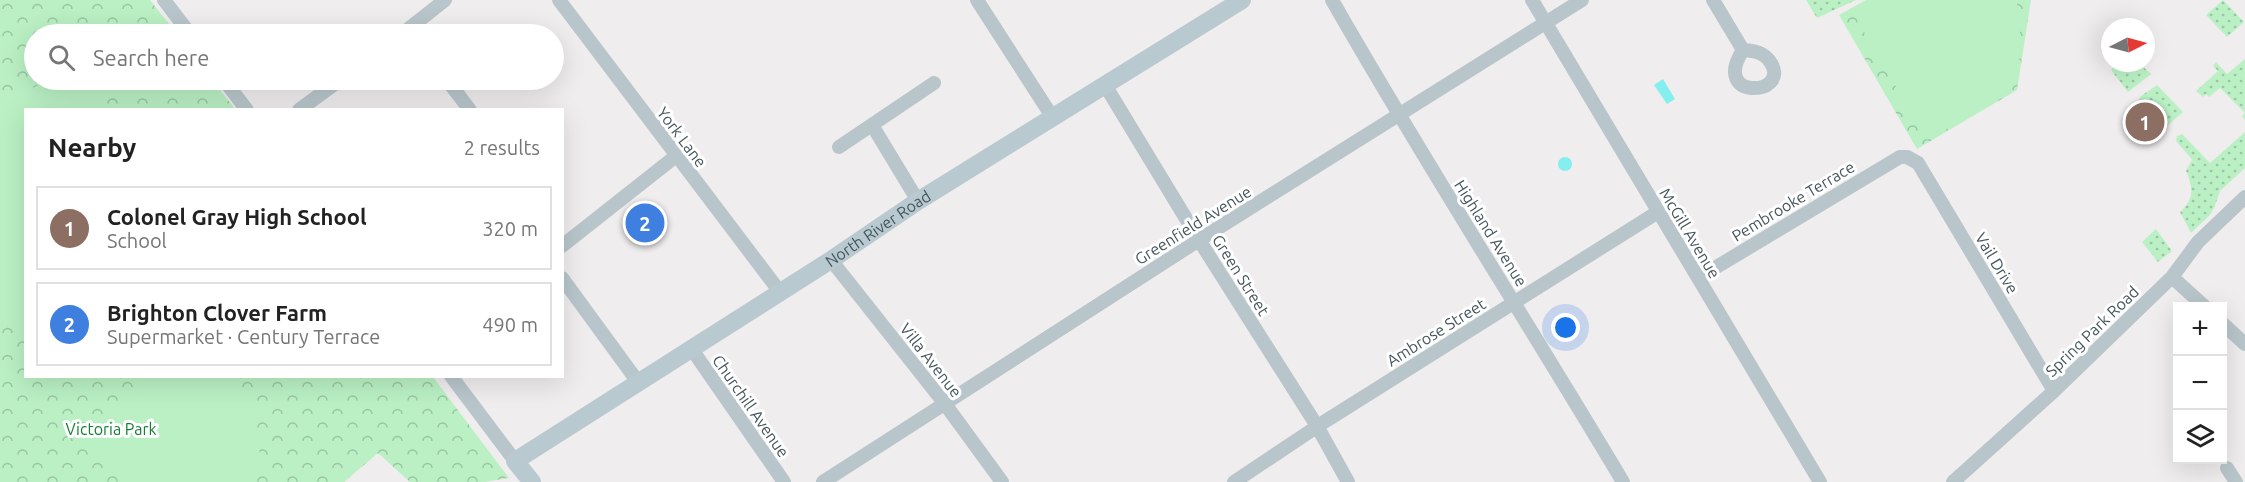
<!DOCTYPE html>
<meta charset="utf-8">
<style>
:root{--surface:#fff;--page:#f2f2f2;--text:#222;--muted:#767676;--line:#e0e0e0;--accent:#1398e5}
body{margin:0;font-family:Ubuntu,sans-serif;background:var(--page);color:var(--text)}
.controls{position:absolute;right:18px;bottom:18px;display:grid;overflow:hidden;border-radius:0px;box-shadow:0 6px 24px #0002}
.controls button{width:54px;height:54px;display:grid;place-items:center;padding:0;border:0;border-bottom:2px solid var(--line);background:var(--surface);color:var(--text);font:30px sans-serif}
.compass{position:absolute;left:2101px;top:18px;width:54px;height:54px;border-radius:50%;background:var(--surface);box-shadow:0 6px 24px #0002;rotate:84deg}
.you{position:absolute;left:1566px;top:328px;width:21px;height:21px;margin:-15px;border:4px solid #fff;border-radius:50%;background:#1a73e8;box-shadow:0 0 0 9px #1a73e833}
.badge{display:grid;place-items:center;width:39px;height:39px;border-radius:50%;background:var(--accent);color:#fff;font-size:20px;font-weight:700}
.pin{position:absolute;translate:-50% -50%;border:3px solid #fff;box-shadow:0 2px 6px #0006}
.list{margin:0;padding:0;list-style:none}
h2{display:flex;justify-content:space-between;align-items:center;height:78px;margin:0;padding:0 24px;font-size:26px}
h2 small{font-size:20px;font-weight:400;color:var(--muted)}
.list li{display:grid;grid-template-columns:39px 1fr auto;gap:18px;align-items:center;box-sizing:border-box;height:84px;margin:0 12px 12px;padding:0 12px;border:2px solid var(--line);border-radius:0px}
.list b{display:block;font-size:22px;white-space:nowrap}
.list p{margin:0;font-size:20px;white-space:nowrap;color:var(--muted)}
.list em{font-size:20px;font-style:normal;color:var(--muted)}
.icon{flex:none;width:33px;height:33px;fill:none;stroke:currentColor;stroke-width:2;stroke-linecap:round;stroke-linejoin:round}
.map{position:relative;flex:none;width:2245px;height:482px;overflow:hidden}
.search{position:absolute;background:var(--surface);box-shadow:0 6px 24px #0002;left:24px;top:24px;width:540px;height:66px;display:flex;align-items:center;gap:15px;box-sizing:border-box;padding:0 21px;border-radius:33px;color:var(--muted);font-size:22px}
.panel{position:absolute;background:var(--surface);box-shadow:0 6px 24px #0002;left:24px;top:108px;width:540px;height:270px;border-radius:0px}
.map>svg:first-child{display:block}
.grass{fill:url(#grass-dots)}
.forest{fill:url(#forest-crowns)}
.pitch{fill:#baf0c4}
.water{fill:#85eeef}
.lines{fill:none;stroke-linecap:round;stroke-linejoin:round}
.street{stroke:#b8c6cb;stroke-width:14}
.secondary{stroke:#b8c9d0;stroke-width:18}
.labels{text-anchor:middle;stroke-width:6;stroke-linejoin:round;paint-order:stroke}
.street-label{font-size:16px;fill:#45555b;stroke:#fff}
.park-label{font-size:16px;fill:#147f34;stroke:#fff}
</style>
<div class="map">
<svg width="2245" height="482" viewBox="0 0 2245 482">
<defs>
<pattern id="grass-dots" width="8" height="8" patternUnits="userSpaceOnUse" patternTransform="scale(1.5)"><rect width="8" height="8" fill="#baf0c4"/><path d="M2 2h.1M6 6h.1" fill="none" stroke="#99c5a2" stroke-width="1.8" stroke-linecap="round"/></pattern>
<pattern id="forest-crowns" width="20" height="18" patternUnits="userSpaceOnUse" patternTransform="scale(1.5)"><rect width="20" height="18" fill="#baf0c4"/><path d="M2 6a3 3 0 1 1 6 0M12 15a3 3 0 1 1 6 0" fill="none" stroke="#99c5a2"/></pattern>
</defs>
<rect width="100%" height="100%" fill="#f0edee"/>
<!-- grass -->
<path class="grass" d="M 1806,0 L 1856,0 L 1817,18 Z
M 2223,0 L 2244,22 L 2227,37 L 2206,15 Z
M 2245,59 L 2245,120 L 2242,116 L 2245,113 L 2220,88 L 2209,97 L 2206,94 L 2203,97 L 2196,91 L 2218,71 L 2213,66 L 2216,62 L 2227,74 Z
M 2117,63 L 2139,63 L 2151,74 L 2128,92 L 2111,70 Z
M 2157,85 L 2183,112 L 2167,126 L 2159,125 L 2139,101 L 2141,96 Z
M 2245,132 L 2245,168 L 2220,191 L 2214,208 L 2210,215 L 2191,233 L 2180,212 C 2195,199 2193,187 2186,171 L 2192,160 L 2203,172 L 2176,141 L 2177,136 L 2182,134 L 2210,163 Z
M 2156,229 L 2172,251 L 2158,262 L 2142,242 Z"/>
<!-- forest -->
<path class="forest" d="M 0,0 L 150,0 L 177,34 L 34,34 L 34,80 L 212,80 L 235,109 L 26,110 L 26,376 L 433,377 L 509,478 L 484,482 L 410,482 L 378,453 L 344,482 L 0,482 Z
M 1866,0 L 2031,0 L 2017,90 L 1917,149 L 1839,15 Z"/>
<!-- pitch -->
<path class="pitch" d="M 1871,0 L 2016,0 C 2020,14 2020,27 2020,42 C 2020,47 2021,54 2019,60 C 2010,101 1959,121 1927,140 L 1857,20 L 1862,4 Z
M 61,80 L 86,80 L 108,109 L 26,110 L 25,319 L 8,326 L 0,316 L 0,107 L 38,85 Z
M 153,377 L 235,377 C 257,409 266,444 254,482 L 129,482 L 88,438 Z"/>
<!-- water -->
<path class="water" d="M 1663,79 L 1675,99 L 1667,104 L 1654,85 Z
M1558 164a7 7 0 1 1 14 0a7 7 0 1 1-14 0Z"/>
<g class="lines">
<!-- street -->
<path class="street" d="M 164,0 L 190,34
M 559,0 L 780,292
M 977,0 L 1053,118
M 1332,0 C 1425,163 1527,321 1623,482
M 1532,0 L 1820,482
M 1713,0 L 1743,50
M 402,34 L 445,0
M 1743,50 C 1755,51 1764,52 1771,63 C 1791,96 1710,101 1743,50 Z
M 224,80 L 247,110
M 447,80 L 470,110
M 1105,85 L 1199,240 L 1317,426 L 1348,482
M 299,110 L 340,80
M 872,125 L 918,201
M 839,147 L 934,83
M 562,246 L 676,156
M 831,260 L 945,404 L 1002,482
M 2172,277 L 2204,306
M 562,278 L 638,382
M 1698,278 L 1900,157 L 1907,157 L 1918,163 L 2054,391
M 2222,323 L 2245,344
M 691,348 L 784,482
M 451,376 L 515,461
M 2227,468 L 2236,482
M 823,482 L 1199,240 L 1582,0
M 1234,482 L 1324,422 L 1658,212
M 1953,482 L 2054,391 L 2172,277 L 2198,242 L 2245,197"/>
<!-- secondary -->
<path class="secondary" id="s1" d="M 532,482 L 515,461 L 831,260 L 918,201 L 1242,0"/>
</g>
<g class="labels">
<!-- street labels -->
<g class="street-label">
<text transform="translate(682 137) rotate(53)" y="6">York Lane</text>
<text transform="translate(1793 201) rotate(-31)" y="6">Pembrooke Terrace</text>
<text transform="translate(1193 225) rotate(-32)" y="6">Greenfield Avenue</text>
<text dy="6" stroke="none"><textPath href="#s1" startOffset="458">North River Road</textPath></text>
<text transform="translate(1491 233) rotate(58)" y="6">Highland Avenue</text>
<text transform="translate(1690 233) rotate(59)" y="6">McGill Avenue</text>
<text transform="translate(1997 263) rotate(59)" y="6">Vail Drive</text>
<text transform="translate(1241 275) rotate(58)" y="6">Green Street</text>
<text transform="translate(2092 331) rotate(-44)" y="6">Spring Park Road</text>
<text transform="translate(1436 332) rotate(-32)" y="6">Ambrose Street</text>
<text transform="translate(931 360) rotate(52)" y="6">Villa Avenue</text>
<text transform="translate(751 406) rotate(55)" y="6">Churchill Avenue</text>
</g>
<!-- park labels -->
<g class="park-label">
<text x="111" y="435">Victoria Park</text>
</g>
</g>
</svg>
<div class="controls">
<button>+</button>
<button>−</button>
<button><svg class="icon" aria-label="layers" viewBox="0 0 24 24"><path d="M12 4l9 5-9 5-9-5zM3 14l9 5 9-5"/></svg></button>
</div>
<svg class="compass" viewBox="-18 -18 36 36"><path d="M0-13l5 13h-10z" fill="#e53935"/><path d="M0 13l5-13h-10z" fill="#767676"/></svg>
<div class="you"></div>
<div class="pin badge" style="left:2145px;top:122px;background:#8d6e63">1</div>
<div class="pin badge" style="left:645px;top:223px;background:#3f7fe0">2</div>
<div class="search"><svg class="icon" aria-label="search" viewBox="0 0 24 24"><circle cx="10" cy="10" r="6"/><path d="M15 15l6 6"/></svg>Search here</div>
<section class="panel">
<h2>Nearby<small>2 results</small></h2>
<ul class="list">
<li><span class="badge" style="background:#8d6e63">1</span><div><b>Colonel Gray High School</b><p>School</p></div><em>320 m</em></li>
<li><span class="badge" style="background:#3f7fe0">2</span><div><b>Brighton Clover Farm</b><p>Supermarket · Century Terrace</p></div><em>490 m</em></li>
</ul>
</section>
</div>
